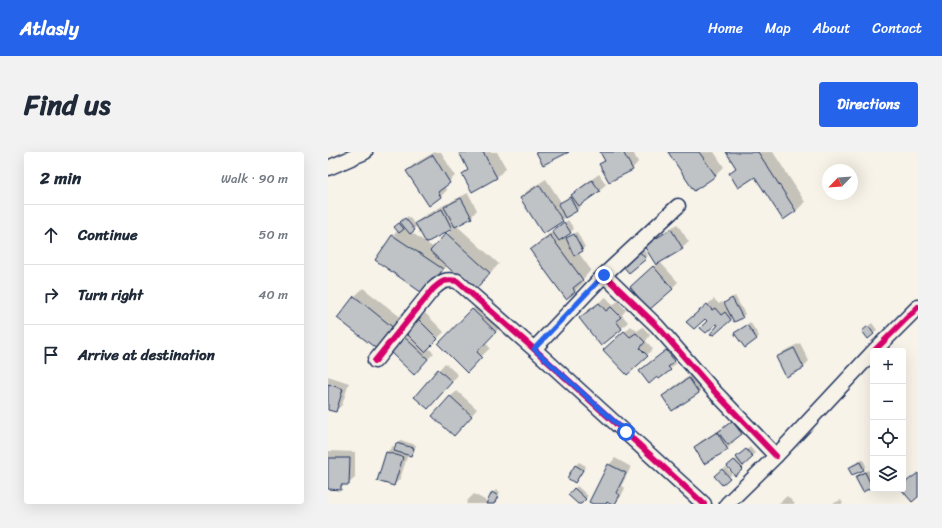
<!DOCTYPE html>
<meta charset="utf-8">
<style>
:root{--surface:#fff;--page:#f2f2f3;--text:#1f2937;--muted:#747a83;--line:#e0e1e3;--accent:#2563eb}
body{margin:0;font-family:Sriracha,sans-serif;background:var(--page);color:var(--text)}
.controls{position:absolute;right:12px;bottom:12px;display:grid;overflow:hidden;border-radius:4px;box-shadow:0 4px 16px #0002}
.controls button{width:36px;height:36px;display:grid;place-items:center;padding:0;border:0;border-bottom:1px solid var(--line);background:var(--surface);color:var(--text);font:20px sans-serif}
.compass{position:absolute;left:494px;top:12px;width:36px;height:36px;border-radius:50%;background:var(--surface);box-shadow:0 4px 16px #0002;rotate:245deg}
.stop{position:absolute;width:12px;height:12px;margin:-9px;border:3px solid #2563eb;border-radius:50%;background:#fff}
.stop.end{background:#2563eb;border-color:#fff;box-shadow:0 1px 4px #0008}
.list{margin:0;padding:0;list-style:none}
h2{display:flex;justify-content:space-between;align-items:center;height:52px;margin:0;padding:0 16px;font-size:17px}
h2 small{font-size:13px;font-weight:400;color:var(--muted)}
.list li{display:grid;grid-template-columns:26px 1fr auto;gap:12px;align-items:center;box-sizing:border-box;height:60px;padding:0 16px;border-top:1px solid var(--line)}
.list b{display:block;font-size:15px;white-space:nowrap}
.list em{font-size:13px;font-style:normal;color:var(--muted)}
.icon{flex:none;width:22px;height:22px;fill:none;stroke:currentColor;stroke-width:2;stroke-linecap:round;stroke-linejoin:round}
.map{position:relative;flex:none;width:590px;height:352px;overflow:hidden;border-radius:4px}
header{display:flex;align-items:center;gap:24px;box-sizing:border-box;height:56px;padding:0 20px;background:var(--accent);color:#fff}
header strong{font-size:19px}
nav{display:flex;gap:22px;margin-inline-start:auto;font-size:14px}
.intro{display:flex;align-items:center;justify-content:space-between;box-sizing:border-box;height:96px;padding:0 24px}
h1{margin:0;font-size:28px}
.button{padding:10px 18px;border-radius:4px;background:var(--accent);color:#fff;font-size:14px;font-weight:700}
main{display:flex;gap:24px;padding:0 24px}
aside{flex:1;background:var(--surface);border-radius:4px;box-shadow:0 4px 16px #0002}
.map>svg:first-child{display:block}
.shadow{fill:#0003;fill-rule:evenodd}
.building{fill:#c0c3c5;stroke:#1b2f5e}
.lines{fill:none;stroke-linecap:round;stroke-linejoin:round}
.minor-casing{stroke:#1b2f5e;stroke-width:17}
.minor{stroke:#f7f3e8;stroke-width:14}
.cycleway-casing{stroke:#f7f3e8;stroke-width:8}
.cycleway{stroke:#d6006c;stroke-width:6}
.route{stroke:#2563eb;stroke-width:5}
</style>
<header>
<strong>Atlasly</strong>
<nav><a>Home</a><a>Map</a><a>About</a><a>Contact</a></nav>
</header>
<div class="intro"><h1>Find us</h1><a class="button">Directions</a></div>
<main>
<aside>
<h2>2 min<small>Walk · 90 m</small></h2>
<ul class="list">
<li><svg class="icon" aria-label="ahead" viewBox="0 0 24 24"><path d="M12 20V5M6 11l6-6 6 6"/></svg><div><b>Continue</b></div><em>50 m</em></li>
<li><svg class="icon" aria-label="right" viewBox="0 0 24 24"><path d="M7 20v-9h11M14 6l5 5-5 5"/></svg><div><b>Turn right</b></div><em>40 m</em></li>
<li><svg class="icon" aria-label="arrive" viewBox="0 0 24 24"><path d="M6 21V4h12l-3 4 3 4H6"/></svg><div><b>Arrive at destination</b></div></li>
</ul>
</aside>
<div class="map">
<svg width="590" height="352" viewBox="0 0 590 352">
<rect width="100%" height="100%" fill="#f7f3e8"/>
<filter id="ink" filterUnits="userSpaceOnUse"><feTurbulence type="fractalNoise" baseFrequency=".025" numOctaves="2"/><feDisplacementMap in="SourceGraphic" scale="8" xChannelSelector="R" yChannelSelector="G"/><feConvolveMatrix kernelMatrix="1 2 1 2 8 2 1 2 1" color-interpolation-filters="sRGB"/></filter>
<g filter="url(#ink)">
<!-- shadow -->
<path class="shadow" d="M 107,0 L 113,0 L 127,24 L 116,34 L 119,38 L 112,45 L 79,19 L 86,12 Z
M 132,0 L 169,0 L 178,16 L 169,25 L 135,22 L 141,17 Z
M 273,0 L 305,0 L 310,10 L 304,17 L 273,12 L 277,7 Z
M 341,0 L 386,0 L 396,15 L 387,24 Z
M 400,0 L 445,0 L 477,50 L 468,59 L 427,24 L 402,21 L 409,14 Z
M 271,22 L 278,32 L 272,38 L 251,53 L 252,55 L 249,58 L 239,63 L 234,68 L 193,46 L 199,39 L 218,27 L 233,50 L 244,44 L 250,37 Z
M 140,41 L 149,58 L 143,65 L 128,73 L 171,112 L 146,138 L 119,113 L 106,132 L 65,84 L 70,78 L 71,72 L 80,64 L 87,72 L 94,65 L 120,51 L 121,52 L 124,49 ZM 89,74 L 98,90 L 126,75 L 106,96 L 83,80 Z
M 240,68 L 246,77 L 238,84 L 240,86 L 242,84 L 249,80 L 257,95 L 250,100 L 263,118 L 254,128 L 256,130 L 247,139 L 203,98 L 212,89 Z
M 349,72 L 361,90 L 354,96 L 332,110 L 350,130 L 344,136 L 309,129 L 329,112 L 317,94 L 324,88 Z
M 315,97 L 320,104 L 317,107 L 299,110 Z
M 35,136 L 75,167 L 59,188 L 26,145 Z
M 407,144 L 417,162 L 414,165 L 405,165 L 386,182 L 391,173 L 381,169 L 377,165 L 366,164 L 386,147 L 391,152 L 394,150 L 398,156 L 399,155 L 397,151 L 400,148 Z
M 278,145 L 285,153 L 290,149 L 298,158 L 294,163 L 300,170 L 293,177 L 252,166 L 258,160 Z
M 154,148 L 177,171 L 157,190 L 162,196 L 139,219 L 111,192 Z
M 97,161 L 116,180 L 100,196 L 106,201 L 92,215 L 61,198 Z
M 422,170 L 431,184 L 428,187 L 408,181 Z
M 544,171 L 549,178 L 540,186 L 538,176 Z
M 303,174 L 309,179 L 315,175 L 322,183 L 318,189 L 325,197 L 319,203 L 283,192 Z
M 472,191 L 481,209 L 475,215 L 449,206 L 456,199 Z
M 345,193 L 353,202 L 346,208 L 348,211 L 342,217 L 313,219 L 319,213 Z
M 117,211 L 130,223 L 106,250 L 111,218 Z
M 367,220 L 376,234 L 370,241 L 335,244 L 341,238 Z
M 0,224 L 21,231 L 14,253 L 7,259 L 0,257 Z
M 129,239 L 149,257 L 133,276 L 122,245 Z
M 411,264 L 420,275 L 405,289 L 406,290 L 399,297 L 376,311 L 367,295 L 373,289 L 396,275 Z
M 72,288 L 88,293 L 86,300 L 83,303 L 80,302 L 72,327 L 66,333 L 59,300 L 65,294 L 68,295 L 69,291 Z
M 422,295 L 427,301 L 415,312 L 417,314 L 407,322 L 400,314 Z
M 0,299 L 27,300 L 27,326 L 20,332 L 17,332 L 12,337 L 0,336 Z
M 287,306 L 303,315 L 293,334 L 297,336 L 292,346 L 286,352 L 281,350 L 279,352 L 267,352 L 281,313 Z
M 535,307 L 538,314 L 535,317 L 521,316 L 524,313 Z
M 251,310 L 258,314 L 250,327 L 247,330 L 241,326 L 248,313 Z
M 398,315 L 404,322 L 394,331 L 391,321 Z
M 540,318 L 545,328 L 545,333 L 535,339 L 528,325 L 531,322 Z
M 249,334 L 260,344 L 252,352 L 241,343 Z
M 168,338 L 172,340 L 167,352 L 138,352 L 140,348 L 146,342 L 160,350 L 165,341 Z
M 459,344 L 467,352 L 450,352 Z
M 513,348 L 515,352 L 504,352 Z"/>
<!-- building -->
<path class="building" d="M 131,0 L 155,0 L 169,26 L 144,40 L 134,22 L 140,18 Z
M 208,0 L 241,0 L 215,13 Z
M 272,0 L 295,0 L 305,18 L 281,30 L 271,12 L 277,9 Z
M 340,0 L 371,0 L 388,24 L 366,39 Z
M 398,0 L 430,0 L 468,59 L 455,68 L 427,25 L 410,36 L 401,21 L 408,16 Z
M 105,3 L 122,31 L 110,40 L 113,45 L 101,54 L 78,19 Z
M 264,28 L 272,39 L 251,54 L 243,43 Z
M 211,33 L 235,69 L 215,82 L 192,46 Z
M 242,45 L 249,59 L 237,66 L 230,52 Z
M 133,46 L 144,66 L 127,75 L 116,55 Z
M 114,57 L 124,77 L 98,91 L 87,71 Z
M 77,66 L 87,78 L 82,82 L 72,70 Z
M 236,70 L 243,81 L 231,89 L 224,79 Z
M 71,71 L 76,77 L 71,81 L 66,75 Z
M 343,77 L 355,97 L 328,113 L 316,94 Z
M 118,81 L 162,121 L 146,139 L 102,99 Z
M 246,82 L 255,99 L 246,104 L 238,86 Z
M 64,83 L 115,117 L 97,143 L 47,108 Z
M 222,83 L 255,128 L 245,136 L 247,140 L 238,147 L 202,98 Z
M 311,99 L 318,107 L 301,121 L 294,113 Z
M 325,114 L 345,137 L 321,158 L 302,135 Z
M 26,144 L 67,177 L 50,198 L 9,166 Z
M 404,146 L 415,166 L 406,170 L 396,151 Z
M 271,151 L 278,159 L 283,155 L 293,165 L 288,169 L 294,177 L 273,194 L 251,166 Z
M 379,152 L 384,158 L 387,156 L 393,163 L 397,160 L 403,168 L 386,183 L 382,182 L 390,173 L 388,172 L 378,181 L 372,176 L 379,169 L 377,167 L 366,177 L 358,170 Z
M 144,157 L 168,180 L 149,200 L 154,205 L 139,221 L 110,192 Z
M 90,167 L 110,187 L 97,200 L 77,180 Z
M 419,173 L 429,187 L 417,196 L 406,181 Z
M 540,174 L 546,182 L 540,187 L 534,179 Z
M 296,179 L 302,185 L 308,181 L 317,190 L 312,196 L 320,204 L 299,223 L 275,198 Z
M 74,183 L 100,207 L 86,223 L 60,198 Z
M 466,196 L 476,216 L 458,225 L 448,205 Z
M 338,198 L 347,209 L 340,215 L 343,218 L 331,227 L 329,225 L 321,232 L 311,219 Z
M 110,217 L 124,230 L 100,257 L 86,245 Z
M 361,226 L 371,241 L 344,259 L 334,244 Z
M 0,232 L 15,237 L 8,260 L 0,258 Z
M 122,244 L 144,264 L 126,284 L 104,264 Z
M 404,269 L 414,282 L 400,293 L 390,280 Z
M 389,280 L 400,298 L 376,312 L 366,295 Z
M 68,291 L 86,296 L 83,304 L 66,299 Z
M 418,297 L 425,305 L 415,314 L 408,305 Z
M 58,300 L 75,305 L 66,334 L 49,329 Z
M 0,306 L 22,306 L 21,333 L 13,333 L 13,338 L 0,337 Z
M 406,308 L 415,317 L 407,324 L 399,314 Z
M 532,310 L 536,318 L 524,323 L 520,316 Z
M 280,312 L 298,321 L 288,341 L 292,343 L 287,352 L 282,352 L 279,350 L 278,352 L 265,352 L 261,350 Z
M 247,313 L 255,318 L 247,331 L 239,326 Z
M 394,317 L 402,326 L 394,333 L 386,324 Z
M 537,320 L 544,335 L 535,340 L 527,325 Z
M 590,321 L 590,345 L 584,350 L 573,337 L 575,337 L 575,332 Z
M 246,336 L 258,347 L 253,352 L 250,352 L 240,343 Z
M 164,340 L 170,344 L 166,352 L 158,352 Z"/>
<g class="lines">
<defs>
<path id="minor" d="M 0,16 L 37,0
M 276,123 L 329,174 L 385,238 L 448,304
M 206,197 L 276,123 L 350,54
M 546,199 L 590,155
M 47,209 L 105,137 C 114,129 117,127 129,129 L 206,197 L 376,352
M 399,352 L 448,304 L 545,200"/>
</defs>
<!-- minor casing -->
<use href="#minor" class="minor-casing"/>
<!-- minor -->
<use href="#minor" class="minor"/>
<defs>
<path id="cycleway" d="M 276,123 L 329,174 L 385,238 L 448,304
M 546,199 L 590,155
M 47,209 L 105,137 C 114,129 117,127 129,129 L 206,197 L 376,352"/>
</defs>
<!-- cycleway casing -->
<use href="#cycleway" class="cycleway-casing"/>
<!-- cycleway -->
<use href="#cycleway" class="cycleway"/>
</g>
</g>
<g class="lines" filter="url(#ink)">
<!-- route -->
<path class="route" d="M 276,123 L 206,197 L 298,280"/>
</g>
</svg>
<div class="controls">
<button>+</button>
<button>−</button>
<button><svg class="icon" aria-label="locate" viewBox="0 0 24 24"><circle cx="12" cy="12" r="6"/><path d="M12 2v4M12 18v4M2 12h4M18 12h4"/></svg></button>
<button><svg class="icon" aria-label="layers" viewBox="0 0 24 24"><path d="M12 4l9 5-9 5-9-5zM3 14l9 5 9-5"/></svg></button>
</div>
<svg class="compass" viewBox="-18 -18 36 36"><path d="M0-13l5 13h-10z" fill="#e53935"/><path d="M0 13l5-13h-10z" fill="#747a83"/></svg>
<div class="stop" style="left:298px;top:280px"></div>
<div class="stop end" style="left:276px;top:123px"></div>
</div>
</main>
